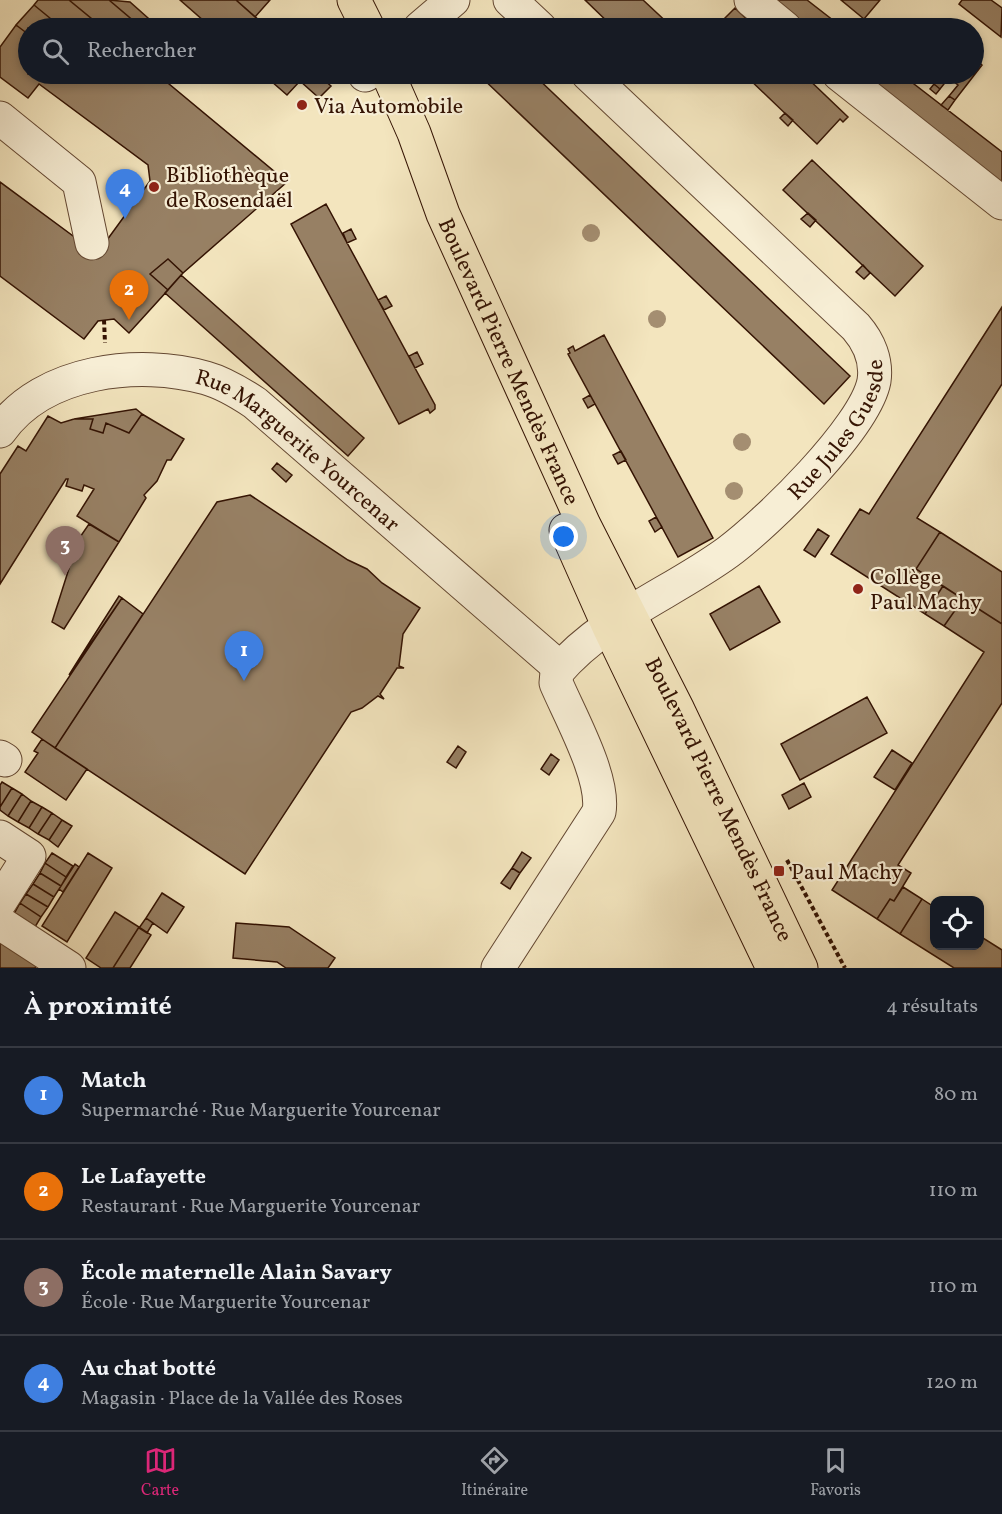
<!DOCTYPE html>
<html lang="fr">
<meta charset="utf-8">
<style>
:root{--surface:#171b24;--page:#20242c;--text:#f1f3f6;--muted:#9ea1a6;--line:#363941;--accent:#db2777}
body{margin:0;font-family:Vollkorn,serif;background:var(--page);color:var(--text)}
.controls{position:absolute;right:18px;bottom:18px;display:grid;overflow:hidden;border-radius:12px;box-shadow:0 3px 9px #0003}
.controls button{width:54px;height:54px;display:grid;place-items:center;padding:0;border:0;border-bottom:2px solid var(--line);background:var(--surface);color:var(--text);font:30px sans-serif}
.you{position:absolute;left:564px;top:537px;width:21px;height:21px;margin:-15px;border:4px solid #fff;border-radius:50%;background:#1a73e8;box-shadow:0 0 0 9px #1a73e833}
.badge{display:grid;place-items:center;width:39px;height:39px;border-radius:50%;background:var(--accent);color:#fff;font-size:20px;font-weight:700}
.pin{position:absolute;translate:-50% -50px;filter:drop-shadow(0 2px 3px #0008)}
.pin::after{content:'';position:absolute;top:32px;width:21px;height:18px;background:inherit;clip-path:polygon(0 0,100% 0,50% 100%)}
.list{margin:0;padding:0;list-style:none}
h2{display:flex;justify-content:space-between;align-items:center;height:78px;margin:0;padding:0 24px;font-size:26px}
h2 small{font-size:20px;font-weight:400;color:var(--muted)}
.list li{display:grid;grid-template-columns:39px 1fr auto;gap:18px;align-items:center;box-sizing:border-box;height:96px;padding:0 24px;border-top:2px solid var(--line)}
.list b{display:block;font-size:22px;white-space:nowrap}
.list p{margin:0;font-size:20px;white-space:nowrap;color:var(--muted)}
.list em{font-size:20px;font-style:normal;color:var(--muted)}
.icon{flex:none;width:33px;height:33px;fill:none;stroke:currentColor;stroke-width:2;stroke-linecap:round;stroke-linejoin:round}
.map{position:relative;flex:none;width:1002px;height:968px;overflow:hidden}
.search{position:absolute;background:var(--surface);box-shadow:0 3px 9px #0003;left:18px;right:18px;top:18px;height:66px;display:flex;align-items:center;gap:15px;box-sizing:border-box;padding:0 21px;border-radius:33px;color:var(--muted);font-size:22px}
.sheet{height:462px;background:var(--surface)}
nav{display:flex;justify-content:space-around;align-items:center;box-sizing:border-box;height:84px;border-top:2px solid var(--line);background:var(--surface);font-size:16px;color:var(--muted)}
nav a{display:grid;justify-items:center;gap:3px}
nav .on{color:var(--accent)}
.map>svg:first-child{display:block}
.building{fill:#978064;stroke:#341303;stroke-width:1.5}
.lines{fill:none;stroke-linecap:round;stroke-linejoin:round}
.minor-casing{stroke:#644832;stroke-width:35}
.major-casing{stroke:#341303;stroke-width:35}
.path{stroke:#341303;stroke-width:4;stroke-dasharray:4.5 3;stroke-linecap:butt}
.minor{stroke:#f7eed5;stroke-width:33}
.major{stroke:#f3e5be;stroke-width:33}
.tree{fill:#a48e71}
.poi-dot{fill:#8f2418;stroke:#f7eed5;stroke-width:2}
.labels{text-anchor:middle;stroke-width:4.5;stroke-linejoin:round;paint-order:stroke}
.poi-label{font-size:22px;fill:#341303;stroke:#f7eed5;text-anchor:start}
.street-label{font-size:22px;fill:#341303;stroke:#f7eed5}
</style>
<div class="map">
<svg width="1002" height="968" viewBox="0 0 1002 968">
<rect width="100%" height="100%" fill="#f3e5be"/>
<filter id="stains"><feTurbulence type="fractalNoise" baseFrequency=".00333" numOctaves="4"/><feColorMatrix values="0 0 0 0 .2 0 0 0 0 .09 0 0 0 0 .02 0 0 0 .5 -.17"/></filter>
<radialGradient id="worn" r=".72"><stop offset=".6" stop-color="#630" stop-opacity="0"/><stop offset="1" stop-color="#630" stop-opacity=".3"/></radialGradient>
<!-- building -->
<path class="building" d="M 38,0 L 69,0 L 103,28 L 62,28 L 34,5 Z
M 69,0 L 109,0 L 142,28 L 103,28 Z
M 109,0 L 130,2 L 157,26 L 155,28 L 142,28 Z
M 180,0 L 236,0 L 268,28 L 212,28 Z
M 236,0 L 270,0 L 255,17 Z
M 585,0 L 643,0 L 673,28 L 614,28 Z
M 766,0 L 807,0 L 843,28 L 802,28 Z
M 841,0 L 880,0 L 864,19 Z
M 962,0 L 991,0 L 1002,8 L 1001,37 L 959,4 Z
M 34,5 L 62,28 L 28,28 L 28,34 L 16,25 Z
M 735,8 L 756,28 L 715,28 Z
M 16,25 L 28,34 L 28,74 L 80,74 L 91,82 L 98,74 L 157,74 L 287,182 L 183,273 L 168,259 L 150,274 L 168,290 L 129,333 L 114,319 L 98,321 L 84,339 L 0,276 L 0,182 L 84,244 L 107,240 L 150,181 L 148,165 L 39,84 L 28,98 L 0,77 L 0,47 Z
M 974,58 L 982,65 L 955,100 L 949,96 L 958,85 L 949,78 L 952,74 L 974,74 Z
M 80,74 L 98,74 L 91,82 Z
M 263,74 L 317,74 L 331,86 L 319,98 L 300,81 L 287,95 Z
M 478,74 L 533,74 L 850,376 L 824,404 Z
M 744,74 L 803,74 L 848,117 L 843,122 L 840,119 L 817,144 Z
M 860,74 L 901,74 L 1002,152 L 1002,184 Z
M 902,74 L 918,74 L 921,76 L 914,84 Z
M 942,74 L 952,74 L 940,89 L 934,84 Z
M 934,84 L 940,89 L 936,94 L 930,89 Z
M 949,96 L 955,100 L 948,110 L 941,105 Z
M 785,113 L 793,120 L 788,126 L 780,118 Z
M 812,160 L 923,266 L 895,296 L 783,190 Z
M 326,204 L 435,405 L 435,409 L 430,413 L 428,409 L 399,424 L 291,224 Z
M 808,213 L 816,220 L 810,227 L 801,219 Z
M 351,229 L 356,239 L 347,243 L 343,233 Z
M 168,259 L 183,273 L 168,290 L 150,274 Z
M 863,265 L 870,273 L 864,279 L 856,272 Z
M 181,275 L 364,438 L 348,456 L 165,293 Z
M 386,296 L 392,306 L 384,310 L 378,300 Z
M 1002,307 L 1002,384 L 917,518 L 940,532 L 916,569 L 943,586 L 925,614 L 831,554 L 860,509 L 869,514 Z
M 604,335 L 713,538 L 678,557 L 568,354 L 570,353 L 568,349 L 573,346 L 575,351 Z
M 417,352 L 423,364 L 415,368 L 409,356 Z
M 590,395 L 595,404 L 588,408 L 583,399 Z
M 136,409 L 142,414 L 129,433 L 106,423 L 103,433 L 90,429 L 93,419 L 74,419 Z
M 142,414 L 184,439 L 171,460 L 167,460 L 157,481 L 144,495 L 146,498 L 119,542 L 77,516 L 94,489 L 84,485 L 82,491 L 66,486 L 68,479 L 66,479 L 0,584 L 0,474 L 18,446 L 26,451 L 48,416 L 61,423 L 74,419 L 93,419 L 90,429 L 103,433 L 106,423 L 129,433 Z
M 621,451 L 626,460 L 618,464 L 613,455 Z
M 277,463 L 292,475 L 286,482 L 272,469 Z
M 250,495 L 348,560 L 367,569 L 382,583 L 420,608 L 403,634 L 399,666 L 404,668 L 397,668 L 380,694 L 384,699 L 378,696 L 362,708 L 351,712 L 245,874 L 55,748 L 217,502 Z
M 656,517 L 662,527 L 655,532 L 649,521 Z
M 89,524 L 119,542 L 64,629 L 52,622 L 78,540 Z
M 818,529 L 829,536 L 815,557 L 804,550 Z
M 940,532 L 1002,572 L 1002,624 L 916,569 Z
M 759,586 L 780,622 L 730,650 L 710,614 Z
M 943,586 L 963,599 L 944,626 L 925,614 Z
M 119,596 L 122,598 L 69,675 L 91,640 Z
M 122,598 L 143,614 L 55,748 L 32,732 Z
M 963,599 L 1002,624 L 1002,703 L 898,865 L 911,873 L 894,901 L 890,899 L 877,919 L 832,890 L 984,652 L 944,626 Z
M 867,697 L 887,733 L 800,780 L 781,744 Z
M 42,739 L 87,769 L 66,800 L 25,772 L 38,753 L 34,751 Z
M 458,746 L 466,752 L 456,768 L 447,762 Z
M 892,750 L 912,763 L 895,790 L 874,777 Z
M 551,754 L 559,760 L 549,775 L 541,769 Z
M 2,782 L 12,788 L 0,807 L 0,785 Z
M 804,783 L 811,797 L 789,809 L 782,795 Z
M 12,788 L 22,794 L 8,816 L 0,810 L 0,807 Z
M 22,794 L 31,801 L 18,822 L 8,816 Z
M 31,801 L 42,807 L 29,828 L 18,822 Z
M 42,807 L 52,813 L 38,834 L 29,828 Z
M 52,813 L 62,820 L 49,840 L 38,834 Z
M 62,820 L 72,826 L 58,847 L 49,840 Z
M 522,852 L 531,858 L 520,873 L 512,868 Z
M 52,853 L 73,866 L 66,877 L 45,863 Z
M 88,853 L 112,868 L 67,942 L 42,926 Z
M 45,863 L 66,877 L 61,886 L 40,873 Z
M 75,864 L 79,867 L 63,892 L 59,889 Z
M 512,868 L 520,873 L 510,889 L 501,883 Z
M 40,873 L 61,886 L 54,897 L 33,884 Z
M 33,884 L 54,897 L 48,907 L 26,894 Z
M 903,887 L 922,899 L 900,934 L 877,919 L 890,899 L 894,901 Z
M 162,893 L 184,907 L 167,933 L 146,918 Z
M 26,894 L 48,907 L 41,917 L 20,903 Z
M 922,899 L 934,907 L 934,946 L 980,946 L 980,936 L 1002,950 L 1002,968 L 954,968 L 900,934 Z
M 20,903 L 41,917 L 35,927 L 14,914 Z
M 115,912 L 139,927 L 113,968 L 101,968 L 86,958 Z
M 146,918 L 153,923 L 147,933 L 139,928 Z
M 236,923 L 289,927 L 335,958 L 328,968 L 286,968 L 277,962 L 233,958 Z
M 139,927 L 151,935 L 130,968 L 113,968 Z
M 0,936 L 40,960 L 35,968 L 0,968 Z"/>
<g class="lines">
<defs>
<g id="minor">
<path d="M 510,0 L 540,28"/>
<path d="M 751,0 L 785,28"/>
<path d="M 420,28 L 453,0"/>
<path d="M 839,74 L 1002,203"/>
<path d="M 365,75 L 367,74"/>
<path d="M 0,118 L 79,182 L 92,243"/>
<path id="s1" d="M 0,431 C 43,370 139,359 206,378 C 224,383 240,393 255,403 L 560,668"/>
<path d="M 0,757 L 5,760"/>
<path d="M 0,837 L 29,856 L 0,902"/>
<path d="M 0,923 L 69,968"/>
<path id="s2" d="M 498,968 L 599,812 C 605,778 570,716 556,683 L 557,672 C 603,618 672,593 728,552 C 767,523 865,428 874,381 C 877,361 869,342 856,327 L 588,74"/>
</g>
<g id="major">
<path d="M 354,0 L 368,28"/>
<path id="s3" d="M 388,74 L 414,133 L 443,214 L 584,525 L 678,710 L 801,968"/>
<path d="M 566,530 L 609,627 L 773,968"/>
</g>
</defs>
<!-- minor casing -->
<use href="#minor" class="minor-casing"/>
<!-- major casing -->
<use href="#major" class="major-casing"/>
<!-- path -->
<path class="path" d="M 104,320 L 105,343
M 787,860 L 845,968"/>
<!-- minor -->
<use href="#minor" class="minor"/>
<!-- major -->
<use href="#major" class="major"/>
</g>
<!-- trees -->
<g class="tree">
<circle cx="591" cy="233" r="9"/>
<circle cx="657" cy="319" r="9"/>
<circle cx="742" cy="442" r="9"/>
<circle cx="734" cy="491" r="9"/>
</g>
<!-- markers -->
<g class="poi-dot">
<circle cx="302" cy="105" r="6"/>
<circle cx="154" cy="187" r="6"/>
<circle cx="858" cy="589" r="6"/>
<rect x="773" y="865" width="12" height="12" rx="3"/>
</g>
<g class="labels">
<!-- poi labels -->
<g class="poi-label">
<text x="314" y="113">Via Automobile</text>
<text x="166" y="182">Bibliothèque<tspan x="166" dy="25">de Rosendaël</tspan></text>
<text x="870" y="584">Collège<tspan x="870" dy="25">Paul Machy</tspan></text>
<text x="791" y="879">Paul Machy</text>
</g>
<!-- street labels -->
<g class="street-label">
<text dy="8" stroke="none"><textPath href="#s3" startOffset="312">Boulevard Pierre Mendès France</textPath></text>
<text dy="8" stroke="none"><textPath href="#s2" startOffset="711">Rue Jules Guesde</textPath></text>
<text dy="8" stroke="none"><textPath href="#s1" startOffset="342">Rue Marguerite Yourcenar</textPath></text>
<text dy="8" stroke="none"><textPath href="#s3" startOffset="798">Boulevard Pierre Mendès France</textPath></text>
</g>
</g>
<rect width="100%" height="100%" filter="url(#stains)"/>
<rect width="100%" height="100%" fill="url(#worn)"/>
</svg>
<div class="controls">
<button><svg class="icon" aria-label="locate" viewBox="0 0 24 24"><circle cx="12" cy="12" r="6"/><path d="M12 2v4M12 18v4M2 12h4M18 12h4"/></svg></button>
</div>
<div class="you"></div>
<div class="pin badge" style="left:244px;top:681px;background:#3f7fe0">1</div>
<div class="pin badge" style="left:129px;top:320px;background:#e8710a">2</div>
<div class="pin badge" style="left:65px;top:576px;background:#8d6e63">3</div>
<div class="pin badge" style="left:125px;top:219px;background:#3f7fe0">4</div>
<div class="search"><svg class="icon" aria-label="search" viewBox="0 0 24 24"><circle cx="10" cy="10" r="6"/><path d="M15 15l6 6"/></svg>Rechercher</div>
</div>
<section class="sheet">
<h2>À proximité<small>4 résultats</small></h2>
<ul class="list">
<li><span class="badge" style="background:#3f7fe0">1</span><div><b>Match</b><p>Supermarché · Rue Marguerite Yourcenar</p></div><em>80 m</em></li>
<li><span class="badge" style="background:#e8710a">2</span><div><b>Le Lafayette</b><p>Restaurant · Rue Marguerite Yourcenar</p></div><em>110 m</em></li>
<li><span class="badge" style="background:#8d6e63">3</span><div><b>École maternelle Alain Savary</b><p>École · Rue Marguerite Yourcenar</p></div><em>110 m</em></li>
<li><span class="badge" style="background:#3f7fe0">4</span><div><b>Au chat botté</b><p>Magasin · Place de la Vallée des Roses</p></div><em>120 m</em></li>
</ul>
</section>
<nav>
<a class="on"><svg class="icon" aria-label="map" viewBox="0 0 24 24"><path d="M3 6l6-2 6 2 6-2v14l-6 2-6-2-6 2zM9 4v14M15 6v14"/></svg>Carte</a>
<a><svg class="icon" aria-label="directions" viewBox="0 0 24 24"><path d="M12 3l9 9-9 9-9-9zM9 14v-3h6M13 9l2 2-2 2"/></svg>Itinéraire</a>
<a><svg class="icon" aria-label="saved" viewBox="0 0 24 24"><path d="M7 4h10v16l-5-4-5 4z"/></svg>Favoris</a>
</nav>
